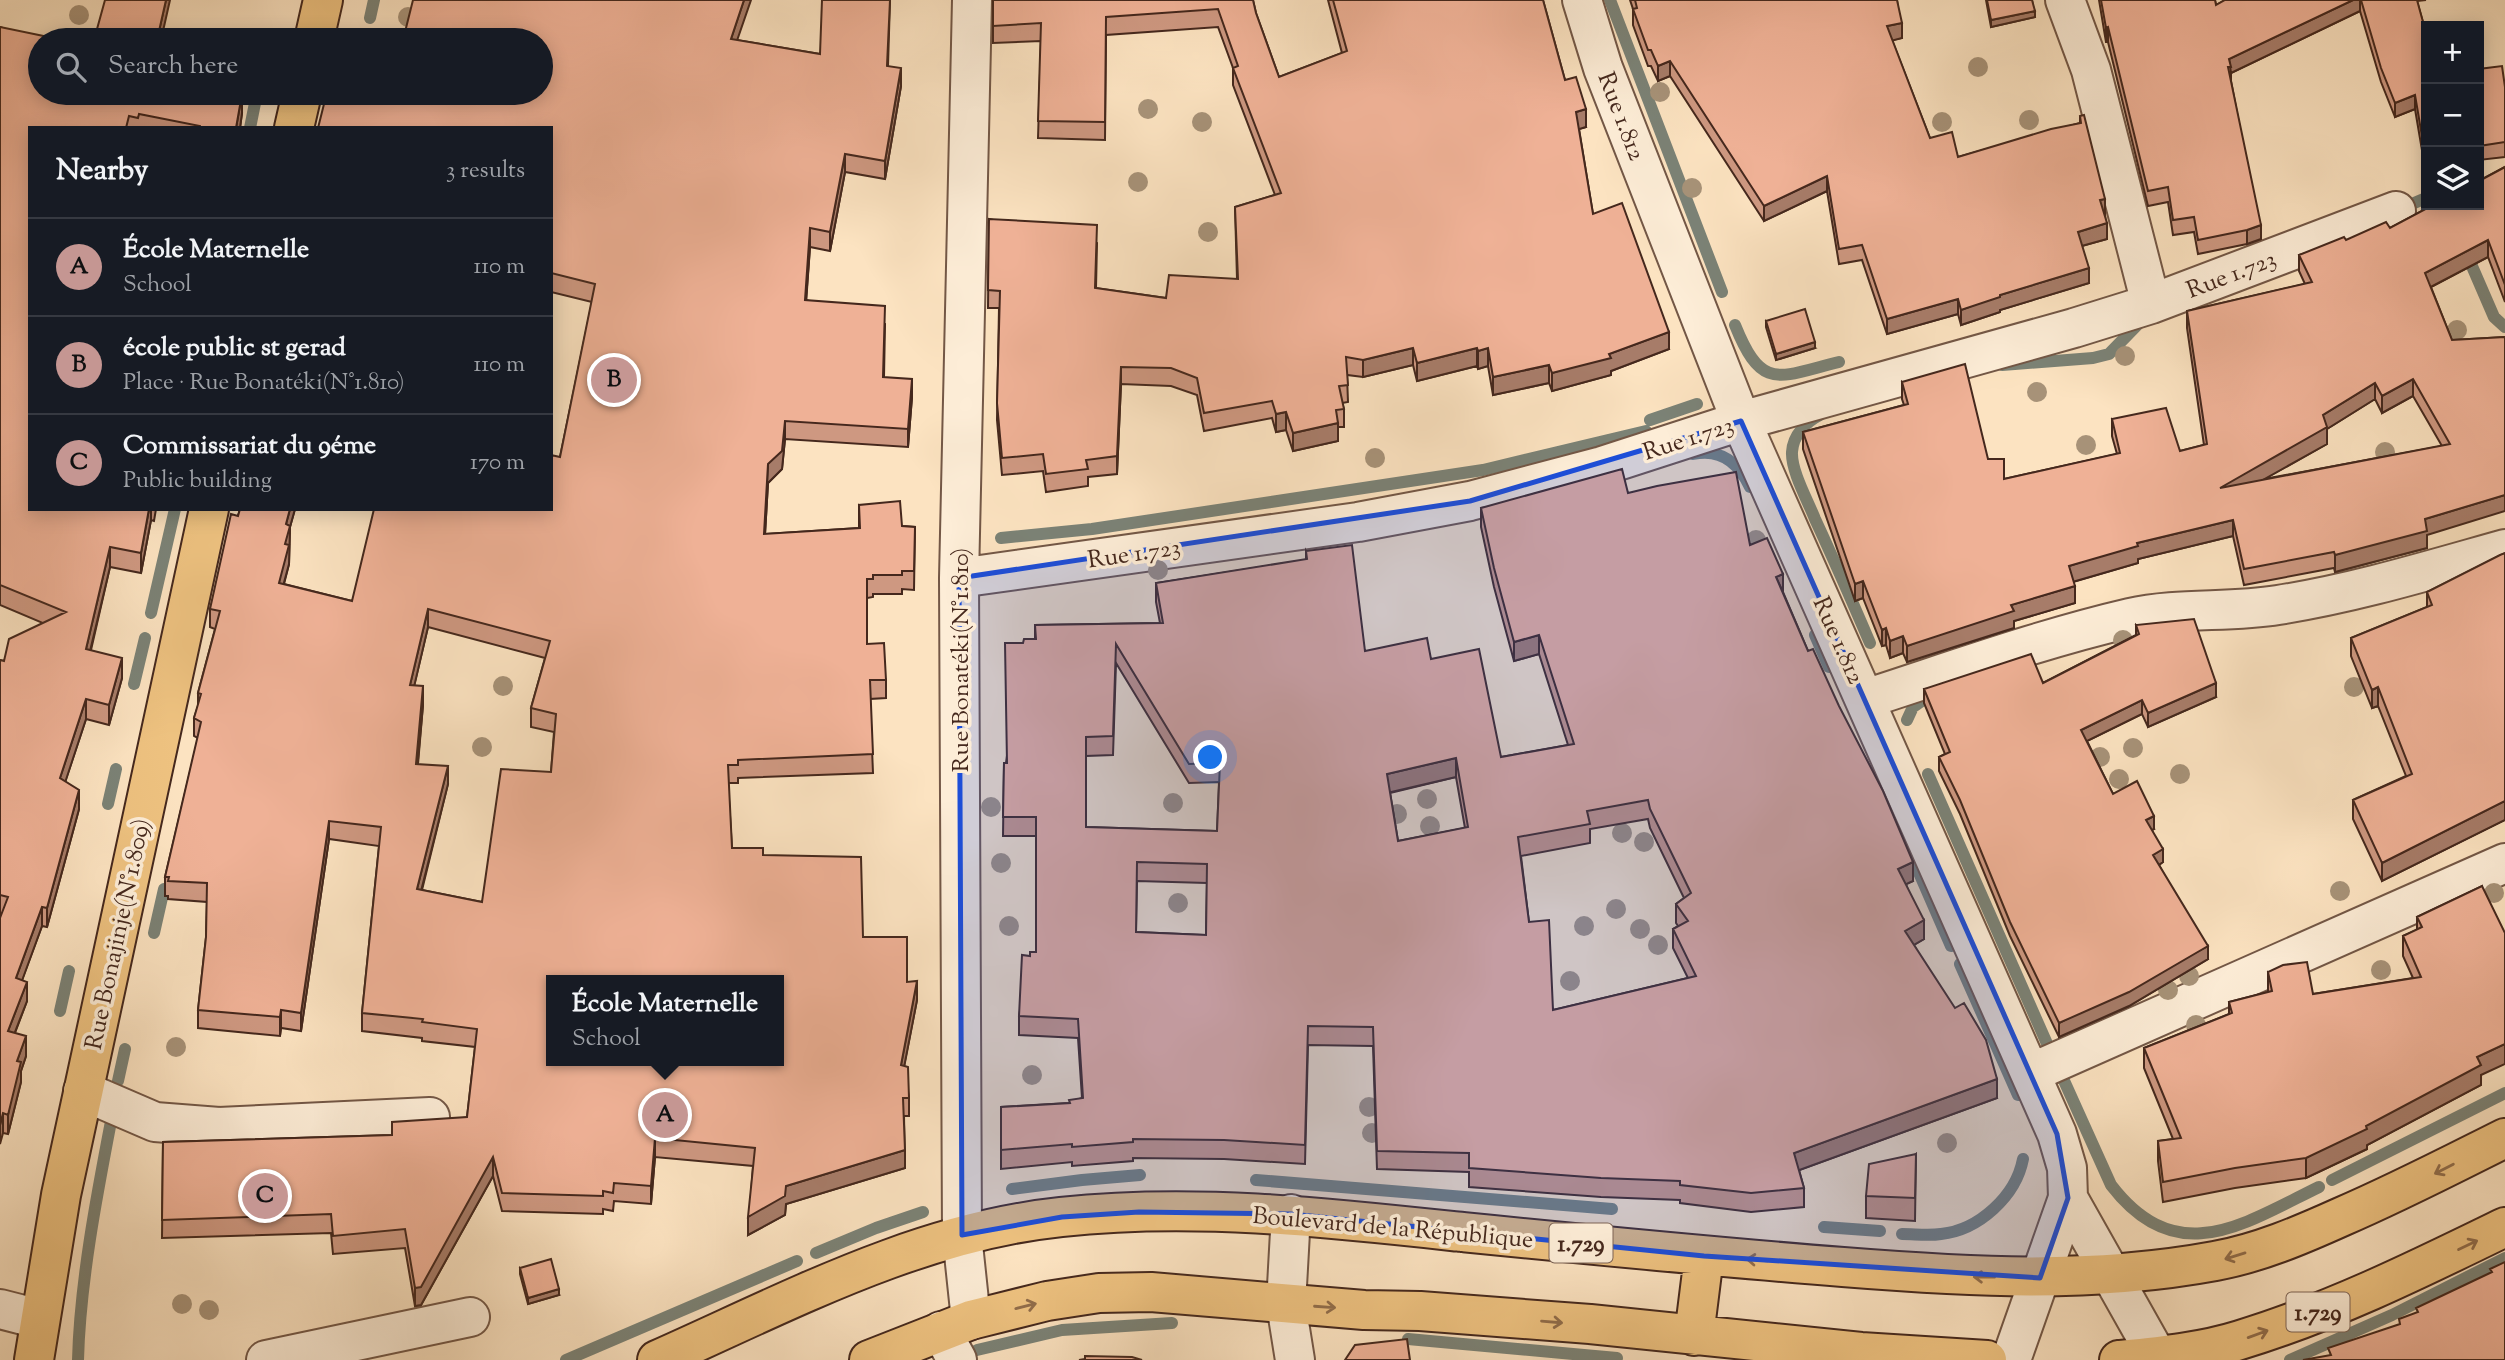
<!DOCTYPE html>
<meta charset="utf-8">
<style>
:root{--surface:#171b24;--page:#20242c;--text:#f1f3f6;--muted:#9ea1a6;--line:#363941;--accent:#c59692}
body{margin:0;font-family:"Sorts Mill Goudy",serif;background:var(--page);color:var(--text)}
.controls{position:absolute;right:21px;top:21px;display:grid;overflow:hidden;border-radius:0px;box-shadow:0 4px 18px #0003}
.controls button{width:63px;height:63px;display:grid;place-items:center;padding:0;border:0;border-bottom:2px solid var(--line);background:var(--surface);color:var(--text);font:35px sans-serif}
.you{position:absolute;left:1211px;top:758px;width:24px;height:24px;margin:-18px;border:5px solid #fff;border-radius:50%;background:#1a73e8;box-shadow:0 0 0 10px #1a73e833}
.badge{display:grid;place-items:center;width:46px;height:46px;border-radius:50%;background:var(--accent);color:#111;font-size:23px;font-weight:700}
.pin{position:absolute;translate:-50% -50%;border:4px solid #fff;box-shadow:0 2px 7px #0006}
.popup{position:absolute;left:546px;top:975px;width:238px;height:91px;box-sizing:border-box;display:grid;place-content:center;border-radius:0px;background:var(--surface);filter:drop-shadow(0 2px 5px #0005);font-size:23px;white-space:nowrap;color:var(--muted)}
.popup b{font-size:26px;color:var(--text)}
.popup::after{content:'';position:absolute;left:50%;top:100%;margin-left:-14px;border:14px solid transparent;border-top-color:var(--surface)}
.list{margin:0;padding:0;list-style:none}
h2{display:flex;justify-content:space-between;align-items:center;height:91px;margin:0;padding:0 28px;font-size:30px}
h2 small{font-size:23px;font-weight:400;color:var(--muted)}
.list li{display:grid;grid-template-columns:46px 1fr auto;gap:21px;align-items:center;box-sizing:border-box;height:98px;padding:0 28px;border-top:2px solid var(--line)}
.list b{display:block;font-size:26px;white-space:nowrap}
.list p{margin:0;font-size:23px;white-space:nowrap;color:var(--muted)}
.list em{font-size:23px;font-style:normal;color:var(--muted)}
.icon{flex:none;width:38px;height:38px;fill:none;stroke:currentColor;stroke-width:2;stroke-linecap:round;stroke-linejoin:round}
.map{position:relative;flex:none;width:2505px;height:1360px;overflow:hidden}
.search{position:absolute;background:var(--surface);box-shadow:0 4px 18px #0003;left:28px;top:28px;width:525px;height:77px;display:flex;align-items:center;gap:18px;box-sizing:border-box;padding:0 24px;border-radius:38px;color:var(--muted);font-size:26px}
.panel{position:absolute;background:var(--surface);box-shadow:0 4px 18px #0003;left:28px;top:126px;width:525px;height:385px;border-radius:0px}
.map>svg:first-child{display:block}
.lines{fill:none;stroke-linecap:round;stroke-linejoin:round}
.stream{stroke:#7b8276;stroke-width:12}
.minor-casing{stroke:#735746;stroke-width:42}
.major-casing{stroke:#45281d;stroke-width:42}
.minor{stroke:#fdedd7;stroke-width:38}
.major{stroke:#eec280;stroke-width:38}
.tree{fill:#a79278}
.wall{fill:#ce9881;stroke:#45281d;stroke-width:2;fill-rule:evenodd}
.shaded-wall{fill:#a77c69;stroke:#45281d;stroke-width:2}
.building{fill:#efb196;stroke:#45281d;stroke-width:2;fill-rule:evenodd}
.oneway{stroke:#916d4a}
.marked{fill:#1d4ed8;fill-opacity:0.2;stroke:#1d4ed8;stroke-width:5;stroke-linejoin:round}
.labels{text-anchor:middle;stroke-width:7;stroke-linejoin:round;paint-order:stroke}
.shield{fill:#fdedd7;stroke:#7c6355;stroke-width:2}
.shield-label{font-size:23px;font-weight:bold;fill:#45281d}
.street-label{font-size:24px;fill:#45281d;stroke:#fdedd7}
</style>
<div class="map">
<svg width="2505" height="1360" viewBox="0 0 2505 1360">
<rect width="100%" height="100%" fill="#fce3c1"/>
<filter id="stains"><feTurbulence type="fractalNoise" baseFrequency=".00286" numOctaves="4"/><feColorMatrix values="0 0 0 0 .2 0 0 0 0 .09 0 0 0 0 .02 0 0 0 .5 -.17"/></filter>
<radialGradient id="worn" r=".72"><stop offset=".6" stop-color="#630" stop-opacity="0"/><stop offset="1" stop-color="#630" stop-opacity=".3"/></radialGradient>
<g class="lines">
<!-- stream -->
<path class="stream" d="M 1610,0 L 1722,292
M 370,18 L 374,0
M 250,128 L 255,103
M 2400,209 L 2426,198
M 2465,250 L 2494,317 L 2505,327
M 1735,325 C 1762,392 1778,377 1839,362
M 2002,365 L 2093,358 L 2109,354 L 2144,318
M 1820,415 C 1806,422 1793,435 1792,452 C 1791,471 1808,501 1815,519 C 1834,560 1852,601 1870,643
M 1650,420 L 1697,404
M 1693,454 C 1720,448 1739,463 1750,487
M 1001,538 L 1092,529 L 1483,470 L 1646,431
M 151,613 L 175,509
M 1815,635 L 1829,667
M 134,684 L 145,638
M 1907,720 L 1913,707 L 1933,693
M 1928,774 L 2052,1055
M 108,804 L 116,769
M 1890,806 L 1951,946
M 154,933 L 164,889
M 1960,964 L 2018,1095
M 60,1011 L 69,971
M 2061,1074 L 2111,1185 C 2177,1271 2243,1224 2319,1187
M 118,1081 L 125,1049
M 1256,1180 L 1612,1209
M 2332,1180 L 2505,1093
M 1012,1189 L 1082,1180 L 1140,1175
M 1824,1227 L 1880,1231
M 1902,1234 C 1915,1234 1928,1236 1941,1234 C 1979,1230 2016,1196 2023,1159
M 816,1253 L 876,1228 L 923,1212
M 1408,1339 L 1617,1358
M 977,1350 L 1062,1330 L 1172,1323
M 78,1360 C 80,1280 98,1189 113,1111
M 566,1360 L 797,1261
M 2290,1360 L 2392,1315 L 2505,1258"/>
<defs>
<path id="minor" d="M 1582,0 L 1603,68 L 1741,421 L 2057,1134 L 2067,1168 L 2068,1198 L 2011,1360
M 2065,0 L 2091,70 L 2151,304
M 959,578 L 1358,522 L 1470,501 L 1602,466 L 1741,421 L 2074,328 L 2151,304 L 2396,211
M 1865,699 C 1952,671 2040,639 2130,618 C 2178,607 2229,613 2278,605 C 2355,593 2430,570 2505,549
M 2031,1073 L 2505,863
M 83,1091 L 155,1122 L 219,1127 L 430,1117
M 2068,1198 L 2157,1356 L 2161,1360
M 1291,1214 L 1286,1304 L 1295,1360
M 0,1309 L 39,1319
M 971,1320 L 962,1235 L 959,578 L 972,0
M 941,1331 L 957,1360
M 266,1360 L 470,1317"/>
<path id="major" d="M 314,40 L 323,0
M 294,128 L 302,93
M 1694,1336 L 1704,1256
M 34,1360 L 61,1195 L 209,509
M 657,1360 C 788,1302 917,1232 1061,1217 C 1191,1203 1323,1217 1452,1231 C 1583,1244 1713,1257 1843,1267 C 1968,1277 2091,1284 2215,1261 C 2259,1253 2301,1235 2341,1217 C 2397,1193 2451,1165 2505,1138
M 869,1360 L 971,1320 L 1047,1301 L 1099,1293 L 1151,1292 L 1364,1310 L 1420,1311 L 1590,1324 L 1861,1352 L 1987,1360
M 2119,1360 C 2159,1356 2202,1352 2240,1340 C 2332,1312 2419,1269 2505,1227"/>
</defs>
<!-- minor casing -->
<use href="#minor" class="minor-casing"/>
<!-- major casing -->
<use href="#major" class="major-casing"/>
<!-- minor -->
<use href="#minor" class="minor"/>
<!-- major -->
<use href="#major" class="major"/>
</g>
<!-- trees -->
<g class="tree">
<circle cx="79" cy="15" r="10"/>
<circle cx="408" cy="17" r="10"/>
<circle cx="1978" cy="67" r="10"/>
<circle cx="1660" cy="92" r="10"/>
<circle cx="1148" cy="109" r="10"/>
<circle cx="2029" cy="120" r="10"/>
<circle cx="1202" cy="122" r="10"/>
<circle cx="1942" cy="122" r="10"/>
<circle cx="1138" cy="182" r="10"/>
<circle cx="1692" cy="188" r="10"/>
<circle cx="1208" cy="232" r="10"/>
<circle cx="2457" cy="330" r="10"/>
<circle cx="2125" cy="356" r="10"/>
<circle cx="2037" cy="392" r="10"/>
<circle cx="2086" cy="445" r="10"/>
<circle cx="2385" cy="452" r="10"/>
<circle cx="1375" cy="458" r="10"/>
<circle cx="1756" cy="540" r="10"/>
<circle cx="1158" cy="570" r="10"/>
<circle cx="2123" cy="640" r="10"/>
<circle cx="503" cy="686" r="10"/>
<circle cx="2354" cy="687" r="10"/>
<circle cx="482" cy="747" r="10"/>
<circle cx="2133" cy="748" r="10"/>
<circle cx="2100" cy="757" r="10"/>
<circle cx="2180" cy="774" r="10"/>
<circle cx="2119" cy="779" r="10"/>
<circle cx="1427" cy="799" r="10"/>
<circle cx="1173" cy="803" r="10"/>
<circle cx="991" cy="807" r="10"/>
<circle cx="1397" cy="814" r="10"/>
<circle cx="1430" cy="826" r="10"/>
<circle cx="1622" cy="833" r="10"/>
<circle cx="1644" cy="842" r="10"/>
<circle cx="1001" cy="863" r="10"/>
<circle cx="2340" cy="891" r="10"/>
<circle cx="2494" cy="893" r="10"/>
<circle cx="1178" cy="903" r="10"/>
<circle cx="1616" cy="909" r="10"/>
<circle cx="1009" cy="926" r="10"/>
<circle cx="1584" cy="926" r="10"/>
<circle cx="1640" cy="929" r="10"/>
<circle cx="1658" cy="945" r="10"/>
<circle cx="2381" cy="970" r="10"/>
<circle cx="2189" cy="976" r="10"/>
<circle cx="1570" cy="981" r="10"/>
<circle cx="2168" cy="990" r="10"/>
<circle cx="2196" cy="1025" r="10"/>
<circle cx="176" cy="1047" r="10"/>
<circle cx="1032" cy="1075" r="10"/>
<circle cx="1369" cy="1107" r="10"/>
<circle cx="1372" cy="1133" r="10"/>
<circle cx="1947" cy="1143" r="10"/>
<circle cx="182" cy="1304" r="10"/>
<circle cx="209" cy="1310" r="10"/>
</g>
<!-- wall -->
<path class="wall" d="M 890,0 L 888,66 L 901,86 L 885,179 L 845,172 L 830,251 L 810,247 L 806,300 L 885,324 L 884,377 L 912,397 L 908,447 L 785,439 L 782,469 L 768,483 L 765,534 L 859,528 L 859,505 L 902,526 L 915,527 L 914,590 L 902,589 L 902,594 L 873,594 L 873,597 L 867,598 L 867,644 L 886,680 L 886,698 L 870,699 L 873,773 L 738,778 L 738,783 L 728,783 L 732,848 L 763,855 L 863,937 L 907,982 L 917,1000 L 904,1066 L 909,1098 L 909,1116 L 904,1116 L 905,1168 L 786,1204 L 785,1215 L 748,1235 L 753,1166 L 655,1157 L 651,1204 L 614,1201 L 613,1211 L 603,1209 L 603,1214 L 502,1211 L 493,1176 L 421,1305 L 415,1306 L 405,1248 L 333,1254 L 331,1233 L 162,1238 L 163,1142 L 392,1135 L 467,1117 L 475,1047 L 422,1041 L 422,1038 L 362,1031 L 362,1013 L 379,846 L 329,839 L 301,1031 L 281,1028 L 280,1036 L 198,1028 L 198,1010 L 206,937 L 207,902 L 168,899 L 168,896 L 165,896 L 165,877 L 198,738 L 194,736 L 194,718 L 198,706 L 198,693 L 215,629 L 210,627 L 210,609 L 240,509 L 295,509 L 290,527 L 289,564 L 284,584 L 352,601 L 560,457 L 592,302 L 551,292 L 551,128 L 387,102 L 737,40 L 820,54 ZM 428,627 L 545,658 L 531,708 L 531,727 L 554,732 L 551,772 L 482,902 L 422,890 L 448,784 L 418,764 L 423,705 L 414,686 Z
M 993,0 L 1253,0 L 1256,13 L 1279,77 L 1342,53 L 1328,0 L 1543,0 L 1565,80 L 1586,127 L 1579,129 L 1593,214 L 1669,349 L 1611,371 L 1611,375 L 1552,391 L 1549,383 L 1493,395 L 1488,366 L 1478,369 L 1477,366 L 1417,381 L 1413,365 L 1363,377 L 1347,375 L 1348,402 L 1342,403 L 1344,409 L 1344,427 L 1338,427 L 1338,441 L 1293,451 L 1286,430 L 1276,432 L 1272,418 L 1204,431 L 1197,395 L 1171,386 L 1121,384 L 1117,474 L 1088,477 L 1088,486 L 1046,492 L 1043,471 L 1002,475 L 997,420 L 999,308 L 988,308 L 989,219 L 1097,243 L 1096,288 L 1166,298 L 1237,279 L 1235,207 L 1275,195 L 1233,85 L 1233,68 L 1218,27 L 1106,35 L 1105,140 L 1038,138 L 1041,41 L 993,43 Z
M 1630,0 L 1897,0 L 1902,38 L 1892,40 L 1930,138 L 1958,157 L 2080,123 L 2080,116 L 2105,214 L 2107,239 L 2082,246 L 2089,283 L 2000,310 L 2000,312 L 1961,325 L 1958,314 L 1887,334 L 1862,260 L 1839,264 L 1827,191 L 1764,221 L 1670,76 L 1658,81 L 1651,66 L 1648,66 L 1633,25 L 1633,9 Z
M 1986,0 L 2032,0 L 2035,17 L 1991,27 Z
M 2099,0 L 2215,0 L 2216,5 L 2225,0 L 2426,0 L 2417,1 L 2426,33 L 2426,168 L 2425,168 L 2415,109 L 2395,117 L 2381,82 L 2360,11 L 2231,73 L 2231,81 L 2261,239 L 2247,244 L 2198,254 L 2194,232 L 2173,235 L 2168,202 L 2148,206 L 2108,42 L 2106,42 Z
M 0,27 L 242,113 L 240,128 L 30,128 L 30,509 L 156,509 L 154,521 L 151,520 L 141,573 L 110,567 L 91,650 L 122,678 L 109,725 L 86,719 L 65,782 L 79,809 L 47,927 L 42,926 L 22,980 L 27,1001 L 15,1033 L 26,1056 L 21,1071 L 21,1082 L 8,1134 L 3,1133 L 1,915 L 0,915 L 0,660 L 4,661 L 43,623 L 0,605 Z
M 2479,69 L 2505,87 L 2505,157 L 2479,160 Z
M 2505,167 L 2505,302 L 2488,257 L 2431,287 L 2452,340 L 2505,337 L 2427,535 L 2427,548 L 2335,572 L 2334,568 L 2244,585 L 2233,536 L 2138,559 L 2138,563 L 2073,582 L 2075,603 L 2014,621 L 2014,628 L 1907,662 L 1903,653 L 1890,658 L 1886,645 L 1882,646 L 1863,598 L 1855,601 L 1803,449 L 1803,432 L 1904,405 L 1902,399 L 1902,382 L 1988,459 L 2004,479 L 2117,454 L 2112,436 L 2112,419 L 2180,451 L 2204,445 L 2187,328 L 2187,311 L 2305,284 L 2299,271 L 2299,255 L 2390,228 ZM 2413,396 L 2442,446 L 2264,479 L 2327,444 L 2327,429 L 2375,399 L 2382,413 Z
M 1766,321 L 1815,348 L 1776,360 L 1766,327 Z
M 1628,493 L 1750,545 L 1783,592 L 1808,651 L 1913,881 L 1906,884 L 1924,939 L 1914,945 L 1997,1098 L 1799,1170 L 1804,1188 L 1804,1207 L 1751,1212 L 1680,1203 L 1680,1200 L 1601,1197 L 1469,1187 L 1469,1172 L 1377,1169 L 1373,1046 L 1308,1045 L 1305,1164 L 1224,1159 L 1133,1158 L 1133,1161 L 1072,1166 L 1072,1162 L 1001,1169 L 1001,1107 L 1069,1103 L 1082,1098 L 1078,1038 L 1019,1035 L 1019,1016 L 1030,956 L 1036,952 L 1036,836 L 1003,836 L 1004,763 L 1006,763 L 1023,643 L 1035,639 L 1035,625 L 1160,623 L 1156,602 L 1156,583 L 1306,560 L 1306,551 L 1365,651 L 1431,659 L 1501,757 L 1568,745 L 1539,654 L 1514,661 L 1494,587 L 1481,527 L 1481,508 ZM 1116,663 L 1189,783 L 1219,782 L 1217,831 L 1086,827 L 1086,756 L 1113,755 ZM 1456,777 L 1465,828 L 1398,841 L 1390,793 ZM 1648,819 L 1650,828 L 1684,898 L 1676,904 L 1676,923 L 1678,926 L 1673,929 L 1673,948 L 1688,978 L 1553,1010 L 1529,922 L 1521,856 L 1590,843 L 1590,829 ZM 1137,881 L 1207,883 L 1206,935 L 1136,932 Z
M 2505,553 L 2505,820 L 2382,881 L 2353,819 L 2353,800 L 2406,776 L 2378,706 L 2372,708 L 2351,656 L 2351,638 L 2427,607 L 2427,592 Z
M 2136,625 L 2216,697 L 2148,727 L 2142,714 L 2087,741 L 2113,794 L 2154,829 L 2152,830 L 2163,862 L 2159,865 L 2208,959 L 2129,1006 L 2059,1037 L 2010,936 L 1960,814 L 1939,771 L 1939,757 L 1945,754 L 1924,703 L 1924,689 L 2043,683 L 2136,635 Z
M 2482,886 L 2481,1085 L 2367,1145 L 2367,1149 L 2306,1178 L 2235,1188 L 2163,1202 L 2158,1161 L 2158,1141 L 2173,1139 L 2144,1068 L 2144,1048 L 2229,1014 L 2229,1002 L 2268,992 L 2268,972 L 2313,994 L 2413,978 L 2403,956 L 2403,936 L 2417,930 L 2417,917 Z
M 1916,1154 L 1915,1221 L 1866,1218 L 1866,1196 Z
M 520,1268 L 559,1295 L 528,1304 L 520,1274 Z"/>
<!-- shaded-wall -->
<path class="shaded-wall" d="M 166,0 L 170,0 L 161,40 L 157,40 Z
M 744,0 L 751,0 L 731,58 L 731,39 Z
M 2353,0 L 2360,0 L 2360,11 L 2231,73 L 2229,59 Z
M 2035,11 L 2035,17 L 1991,27 L 1991,20 Z
M 1902,23 L 1902,38 L 1887,42 L 1887,26 Z
M 2108,27 L 2108,42 L 2106,42 L 2106,28 Z
M 1670,61 L 1670,76 L 1658,81 L 1658,66 Z
M 901,68 L 901,86 L 885,179 L 885,161 Z
M 242,94 L 242,113 L 240,128 L 236,128 Z
M 2415,95 L 2415,109 L 2395,117 L 2395,103 Z
M 1586,109 L 1586,127 L 1576,130 L 1576,112 Z
M 845,154 L 845,172 L 830,251 L 830,232 Z
M 1827,176 L 1827,191 L 1764,221 L 1764,206 Z
M 2105,199 L 2105,214 L 2100,215 L 2100,200 Z
M 2107,223 L 2107,239 L 2078,247 L 2078,232 Z
M 2261,225 L 2261,239 L 2247,244 L 2247,230 Z
M 810,228 L 810,247 L 805,318 L 805,300 Z
M 2488,240 L 2488,257 L 2425,290 L 2425,273 Z
M 2089,268 L 2089,283 L 2000,310 L 2000,312 L 1961,325 L 1961,310 L 2000,295 Z
M 1958,299 L 1958,314 L 1887,334 L 1887,319 Z
M 1669,332 L 1669,349 L 1611,371 L 1611,375 L 1552,391 L 1552,373 L 1609,354 Z
M 1815,342 L 1815,348 L 1776,360 L 1776,354 Z
M 1413,348 L 1413,365 L 1363,377 L 1363,360 Z
M 1477,348 L 1477,366 L 1417,381 L 1417,363 Z
M 1488,348 L 1488,366 L 1478,369 L 1478,351 Z
M 1549,365 L 1549,383 L 1493,395 L 1493,377 Z
M 1121,367 L 1121,384 L 1117,474 L 1117,456 Z
M 912,379 L 912,397 L 908,447 L 908,429 Z
M 2413,379 L 2413,396 L 2382,413 L 2382,396 Z
M 2375,383 L 2375,399 L 2327,429 L 2327,444 L 2220,504 L 2220,488 L 2323,415 Z
M 1286,412 L 1286,430 L 1276,432 L 1276,414 Z
M 785,421 L 785,439 L 782,469 L 768,483 L 764,552 L 768,464 Z
M 1338,423 L 1338,441 L 1293,451 L 1293,433 Z
M 2505,495 L 2505,511 L 2427,535 L 2427,548 L 2335,572 L 2335,555 L 2425,519 Z
M 149,509 L 151,509 L 151,520 L 141,573 L 141,553 Z
M 290,509 L 295,509 L 290,527 L 289,564 L 279,601 L 279,583 L 286,524 Z
M 2233,520 L 2233,536 L 2138,559 L 2138,563 L 2069,583 L 2069,566 L 2137,543 Z
M 110,547 L 110,567 L 86,668 L 86,649 Z
M 1783,574 L 1783,592 L 1776,577 Z
M 1863,581 L 1863,598 L 1855,601 L 1855,584 Z
M 2075,586 L 2075,603 L 2014,621 L 2014,628 L 1907,662 L 1907,646 L 2011,605 Z
M 428,609 L 428,627 L 410,704 L 410,685 Z
M 1886,628 L 1886,645 L 1882,646 L 1882,630 Z
M 1539,635 L 1539,654 L 1514,661 L 1514,642 Z
M 1903,636 L 1903,653 L 1890,658 L 1890,641 Z
M 122,658 L 122,678 L 109,725 L 109,705 Z
M 2216,683 L 2216,697 L 2148,727 L 2148,713 Z
M 423,686 L 423,705 L 416,782 L 416,764 Z
M 2378,687 L 2378,706 L 2372,708 L 2372,690 Z
M 86,699 L 86,719 L 60,798 L 60,778 Z
M 2142,700 L 2142,714 L 2081,744 L 2081,730 Z
M 1456,758 L 1456,777 L 1387,793 L 1387,774 Z
M 448,766 L 448,784 L 417,907 L 417,889 Z
M 79,790 L 79,809 L 47,927 L 47,908 Z
M 2505,801 L 2505,820 L 2382,881 L 2382,863 Z
M 2154,816 L 2154,829 L 2146,833 L 2146,820 Z
M 329,821 L 329,839 L 301,1031 L 301,1013 Z
M 2163,849 L 2163,862 L 2153,869 L 2153,855 Z
M 1913,862 L 1913,881 L 1898,888 L 1898,869 Z
M 42,907 L 42,926 L 16,997 L 16,978 Z
M 1924,920 L 1924,939 L 1905,950 L 1905,931 Z
M 2208,946 L 2208,959 L 2129,1006 L 2059,1037 L 2059,1023 Z
M 917,981 L 917,1000 L 901,1083 L 901,1065 Z
M 27,982 L 27,1001 L 8,1050 L 8,1031 Z
M 281,1010 L 281,1028 L 280,1036 L 280,1017 Z
M 26,1036 L 26,1056 L 21,1071 L 21,1082 L 8,1134 L 8,1115 L 17,1061 Z
M 2505,1044 L 2505,1064 L 2481,1075 L 2481,1085 L 2367,1145 L 2367,1149 L 2306,1178 L 2306,1158 L 2477,1057 Z
M 1997,1079 L 1997,1098 L 1794,1172 L 1794,1153 Z
M 3,1113 L 3,1133 L 0,1144 L 0,1125 Z
M 655,1138 L 655,1157 L 651,1204 L 651,1186 Z
M 905,1150 L 905,1168 L 786,1204 L 785,1215 L 748,1235 L 748,1217 L 786,1186 Z
M 493,1157 L 493,1176 L 421,1305 L 415,1306 L 415,1288 Z
M 559,1289 L 559,1295 L 528,1304 L 528,1298 Z"/>
<!-- building -->
<path class="building" d="M 105,0 L 166,0 L 157,40 L 94,40 Z
M 413,0 L 744,0 L 731,39 L 820,54 L 822,0 L 890,0 L 887,66 L 901,68 L 885,161 L 845,154 L 830,232 L 810,228 L 805,300 L 885,306 L 883,377 L 912,379 L 908,429 L 785,421 L 782,451 L 768,464 L 764,534 L 860,528 L 859,505 L 900,501 L 902,526 L 915,527 L 914,571 L 902,571 L 902,575 L 873,575 L 873,579 L 867,579 L 867,644 L 884,643 L 886,680 L 870,680 L 873,754 L 738,760 L 738,765 L 728,765 L 732,848 L 763,848 L 763,855 L 861,857 L 863,937 L 907,937 L 907,982 L 917,981 L 901,1065 L 908,1067 L 909,1098 L 903,1098 L 905,1150 L 786,1186 L 785,1196 L 748,1217 L 755,1148 L 655,1138 L 651,1186 L 614,1183 L 613,1193 L 603,1191 L 603,1196 L 502,1193 L 493,1157 L 421,1287 L 415,1288 L 405,1229 L 333,1236 L 331,1214 L 162,1220 L 163,1142 L 392,1135 L 392,1122 L 467,1117 L 477,1029 L 422,1022 L 423,1019 L 362,1013 L 381,827 L 329,821 L 301,1013 L 281,1010 L 280,1017 L 198,1010 L 206,937 L 207,883 L 168,881 L 169,877 L 165,877 L 201,722 L 194,718 L 201,694 L 198,693 L 220,611 L 210,609 L 231,514 L 238,516 L 240,509 L 290,509 L 286,524 L 290,526 L 285,544 L 289,545 L 279,583 L 352,601 L 374,509 L 551,509 L 551,455 L 560,457 L 595,284 L 551,273 L 551,128 L 318,128 L 326,96 L 339,93 L 345,93 L 387,102 L 390,93 L 541,93 L 541,40 L 403,40 ZM 428,609 L 550,641 L 531,708 L 556,714 L 551,772 L 501,769 L 482,902 L 417,889 L 448,766 L 416,764 L 423,686 L 410,685 ZM 551,980 L 779,980 L 779,1061 L 551,1061 Z
M 993,0 L 1253,0 L 1256,13 L 1279,77 L 1347,51 L 1333,0 L 1543,0 L 1565,80 L 1576,77 L 1586,109 L 1576,112 L 1593,214 L 1622,203 L 1669,332 L 1609,354 L 1611,358 L 1552,373 L 1549,365 L 1493,377 L 1488,348 L 1478,351 L 1477,348 L 1417,363 L 1413,348 L 1363,360 L 1346,357 L 1348,385 L 1339,386 L 1344,409 L 1336,410 L 1338,423 L 1293,433 L 1286,412 L 1276,414 L 1272,401 L 1204,413 L 1197,378 L 1171,368 L 1121,367 L 1117,456 L 1086,460 L 1088,469 L 1046,474 L 1043,454 L 1002,458 L 997,403 L 1000,291 L 988,290 L 989,219 L 1097,225 L 1095,288 L 1166,298 L 1169,275 L 1238,279 L 1235,207 L 1281,193 L 1233,68 L 1238,66 L 1218,9 L 1106,17 L 1105,122 L 1038,121 L 1041,23 L 993,26 Z
M 1635,0 L 1897,0 L 1902,23 L 1887,26 L 1930,138 L 1952,132 L 1958,157 L 2051,129 L 2081,123 L 2080,116 L 2084,115 L 2105,199 L 2100,200 L 2107,223 L 2078,232 L 2089,268 L 2000,295 L 2000,297 L 1961,310 L 1958,299 L 1887,319 L 1862,245 L 1839,249 L 1827,176 L 1764,206 L 1670,61 L 1658,66 L 1651,50 L 1648,50 L 1633,9 L 1637,8 Z
M 1987,0 L 2032,0 L 2035,11 L 1991,20 Z
M 2101,0 L 2215,0 L 2216,5 L 2225,0 L 2353,0 L 2229,59 L 2231,67 L 2228,67 L 2261,225 L 2247,230 L 2198,240 L 2194,217 L 2173,220 L 2168,187 L 2148,191 L 2108,27 L 2106,28 Z
M 2361,0 L 2417,0 L 2426,33 L 2426,154 L 2425,154 L 2415,95 L 2395,103 L 2381,68 Z
M 0,27 L 63,40 L 40,40 L 40,93 L 236,93 L 242,94 L 236,128 L 200,128 L 200,126 L 139,114 L 138,118 L 129,116 L 126,128 L 30,128 L 30,509 L 149,509 L 141,553 L 110,547 L 86,649 L 122,658 L 109,705 L 86,699 L 60,778 L 79,790 L 47,908 L 42,907 L 16,978 L 27,982 L 8,1031 L 26,1036 L 17,1061 L 21,1062 L 8,1115 L 3,1113 L 0,1125 L 0,918 L 8,897 L 0,895 L 0,660 L 4,661 L 9,639 L 66,612 L 0,585 Z
M 2502,66 L 2505,87 L 2505,142 L 2479,146 L 2479,69 Z
M 2505,167 L 2505,285 L 2488,240 L 2425,273 L 2452,340 L 2505,337 L 2505,495 L 2425,519 L 2427,531 L 2335,555 L 2334,552 L 2244,569 L 2233,520 L 2137,543 L 2138,546 L 2069,566 L 2075,586 L 2011,605 L 2014,611 L 1907,646 L 1903,636 L 1890,641 L 1886,628 L 1882,630 L 1863,581 L 1855,584 L 1803,432 L 1908,404 L 1902,382 L 1965,364 L 1988,459 L 2004,459 L 2004,479 L 2120,453 L 2112,419 L 2166,408 L 2180,451 L 2207,444 L 2187,311 L 2312,282 L 2299,255 L 2344,237 L 2346,240 L 2386,222 L 2390,228 L 2433,205 L 2479,205 L 2479,181 ZM 2413,379 L 2450,444 L 2220,488 L 2327,427 L 2323,415 L 2375,383 L 2382,396 Z
M 1805,309 L 1815,342 L 1776,354 L 1766,321 Z
M 1622,469 L 1628,493 L 1657,486 L 1736,472 L 1750,545 L 1767,538 L 1783,574 L 1776,577 L 1808,651 L 1813,649 L 1839,706 L 1883,791 L 1913,862 L 1898,869 L 1924,920 L 1905,931 L 1955,1008 L 1964,1003 L 1986,1040 L 1997,1079 L 1794,1153 L 1804,1188 L 1751,1193 L 1680,1185 L 1680,1181 L 1601,1178 L 1469,1168 L 1469,1153 L 1377,1151 L 1373,1027 L 1308,1026 L 1305,1145 L 1224,1140 L 1133,1139 L 1133,1142 L 1072,1147 L 1072,1144 L 1001,1150 L 1001,1107 L 1070,1103 L 1069,1100 L 1083,1098 L 1078,1019 L 1019,1016 L 1022,955 L 1030,956 L 1030,952 L 1036,952 L 1036,817 L 1003,817 L 1004,763 L 1007,763 L 1005,643 L 1023,643 L 1024,639 L 1036,639 L 1035,625 L 1163,623 L 1156,583 L 1307,559 L 1306,551 L 1352,545 L 1365,651 L 1427,638 L 1431,659 L 1479,649 L 1501,757 L 1574,744 L 1539,635 L 1514,642 L 1494,568 L 1481,508 ZM 1116,644 L 1189,764 L 1220,763 L 1217,831 L 1086,827 L 1086,737 L 1113,736 ZM 1456,758 L 1468,827 L 1398,841 L 1387,774 ZM 1648,800 L 1650,809 L 1691,893 L 1676,904 L 1688,921 L 1673,929 L 1696,976 L 1553,1010 L 1549,920 L 1529,922 L 1518,837 L 1590,824 L 1587,811 ZM 1137,862 L 1207,864 L 1206,935 L 1136,932 Z
M 2505,553 L 2505,801 L 2382,863 L 2353,800 L 2412,774 L 2378,687 L 2372,690 L 2351,638 L 2432,605 L 2427,592 L 2500,555 Z
M 2194,619 L 2216,683 L 2148,713 L 2142,700 L 2081,730 L 2113,794 L 2137,781 L 2154,816 L 2146,820 L 2163,849 L 2153,855 L 2208,946 L 2129,992 L 2059,1023 L 2010,922 L 1960,800 L 1939,757 L 1950,752 L 1924,689 L 2031,654 L 2043,683 L 2139,634 L 2136,625 Z
M 2482,886 L 2505,933 L 2505,1044 L 2477,1057 L 2481,1065 L 2366,1126 L 2367,1129 L 2306,1158 L 2235,1168 L 2163,1182 L 2158,1141 L 2181,1138 L 2144,1048 L 2232,1013 L 2229,1002 L 2272,991 L 2268,972 L 2283,965 L 2307,962 L 2313,994 L 2421,977 L 2403,936 L 2422,927 L 2417,917 Z
M 1916,1154 L 1915,1198 L 1866,1196 L 1869,1164 Z
M 551,1259 L 559,1289 L 528,1298 L 520,1268 Z
M 2505,1262 L 2505,1360 L 2303,1360 L 2331,1355 L 2328,1348 L 2400,1324 L 2399,1319 L 2418,1312 L 2416,1308 L 2492,1272 L 2490,1269 Z
M 1407,1339 L 1410,1360 L 1345,1360 L 1355,1345 Z
M 1085,1356 L 1132,1357 L 1142,1360 L 1079,1360 L 1085,1359 Z"/>
<!-- one-way arrows -->
<defs><path id="oneway-shaft" d="M-6 0H5M1.5-3L5.5 0L1.5 3" fill="none" stroke-width="1.6" stroke-linecap="round" stroke-linejoin="round" transform="scale(1.75)"/></defs>
<g class="oneway">
<use href="#oneway-shaft" transform="translate(2444 1169) rotate(153)"/>
<use href="#oneway-shaft" transform="translate(2468 1245) rotate(-26)"/>
<use href="#oneway-shaft" transform="translate(2235 1256) rotate(163)"/>
<use href="#oneway-shaft" transform="translate(1757 1260) rotate(-175)"/>
<use href="#oneway-shaft" transform="translate(1984 1277) rotate(-179)"/>
<use href="#oneway-shaft" transform="translate(1026 1306) rotate(-14)"/>
<use href="#oneway-shaft" transform="translate(1325 1307) rotate(4)"/>
<use href="#oneway-shaft" transform="translate(1552 1322) rotate(5)"/>
<use href="#oneway-shaft" transform="translate(2258 1334) rotate(-20)"/>
</g>
<!-- marked area -->
<path class="marked" d="M 1741,421 L 2057,1134 L 2068,1198 L 2040,1278 L 1704,1256 L 1291,1214 L 1139,1212 L 1062,1217 L 962,1235 L 959,578 L 1470,501 Z"/>
<g class="labels">
<!-- shield labels -->
<g class="shield">
<rect x="1549.5" y="1223.5" width="63" height="39" rx="5"/>
<rect x="2286.5" y="1292.5" width="63" height="39" rx="5"/>
</g>
<g class="shield-label">
<text x="1581" y="1251">1.729</text>
<text x="2318" y="1320">1.729</text>
</g>
<!-- street labels -->
<g class="street-label">
<text transform="translate(1622 116) rotate(69)" y="8">Rue 1.812</text>
<text transform="translate(2231 274) rotate(-21)" y="8">Rue 1.723</text>
<text transform="translate(1688 438) rotate(-18)" y="8">Rue 1.723</text>
<text transform="translate(1134 553) rotate(-8)" y="8">Rue 1.723</text>
<text transform="translate(1839 640) rotate(66)" y="8">Rue 1.812</text>
<text transform="translate(960 660) rotate(-90)" y="8">Rue Bonatéki(N°1.810)</text>
<text transform="translate(117 934) rotate(-78)" y="8">Rue Bonajinje(N°1.809)</text>
<text transform="translate(1393 1227) rotate(5)" y="8">Boulevard de la République</text>
</g>
</g>
<rect width="100%" height="100%" filter="url(#stains)"/>
<rect width="100%" height="100%" fill="url(#worn)"/>
</svg>
<div class="controls">
<button>+</button>
<button>−</button>
<button><svg class="icon" aria-label="layers" viewBox="0 0 24 24"><path d="M12 4l9 5-9 5-9-5zM3 14l9 5 9-5"/></svg></button>
</div>
<div class="you"></div>
<div class="pin badge" style="left:665px;top:1115px">A</div>
<div class="popup"><b>École Maternelle</b>School</div>
<div class="pin badge" style="left:614px;top:380px">B</div>
<div class="pin badge" style="left:265px;top:1196px">C</div>
<div class="search"><svg class="icon" aria-label="search" viewBox="0 0 24 24"><circle cx="10" cy="10" r="6"/><path d="M15 15l6 6"/></svg>Search here</div>
<section class="panel">
<h2>Nearby<small>3 results</small></h2>
<ul class="list">
<li><span class="badge">A</span><div><b>École Maternelle</b><p>School</p></div><em>110 m</em></li>
<li><span class="badge">B</span><div><b>école public st gerad</b><p>Place · Rue Bonatéki(N°1.810)</p></div><em>110 m</em></li>
<li><span class="badge">C</span><div><b>Commissariat du 9éme</b><p>Public building</p></div><em>170 m</em></li>
</ul>
</section>
</div>
